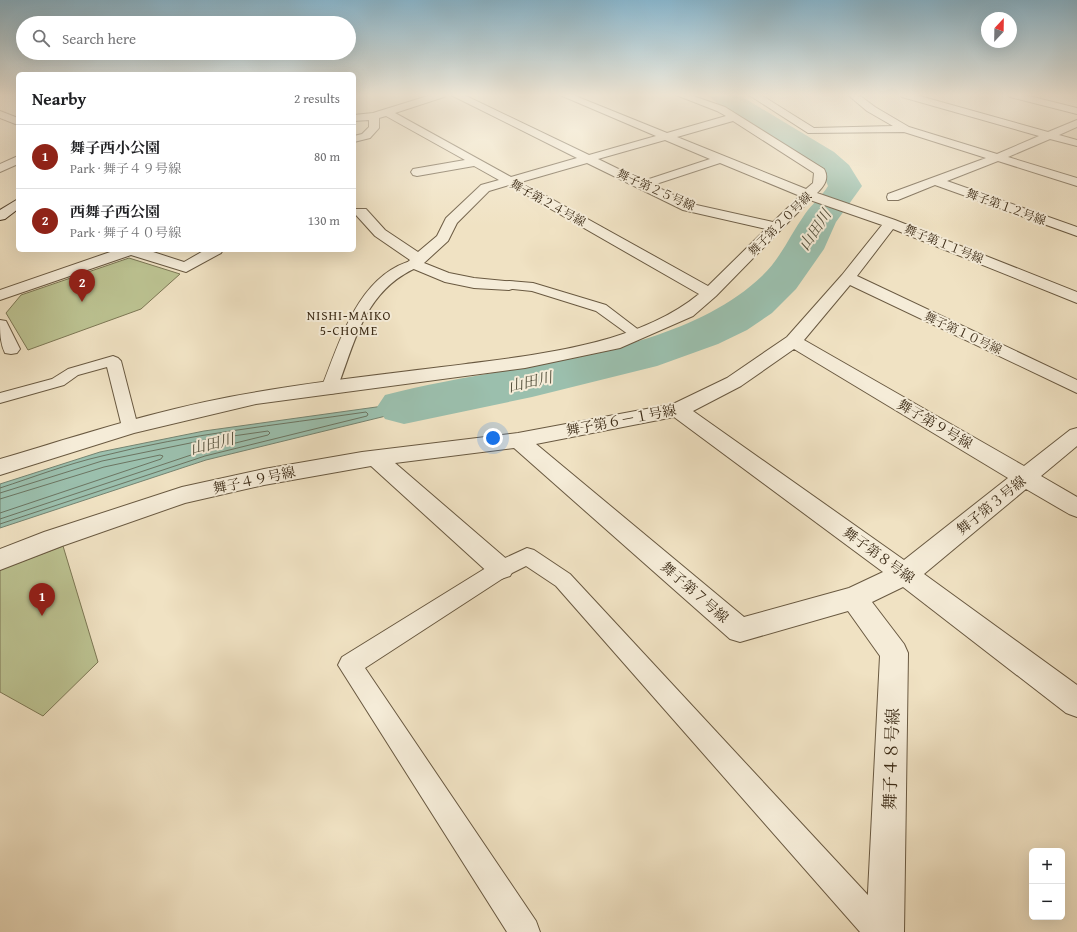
<!DOCTYPE html>
<meta charset="utf-8">
<style>
:root{--surface:#fff;--page:#f2f2f2;--text:#202124;--muted:#757577;--line:#e0e0e0;--accent:#8f2418}
body{margin:0;font-family:"Gentium Book Plus","Noto Serif JP",serif;background:var(--page);color:var(--text)}
.controls{position:absolute;right:12px;bottom:12px;display:grid;overflow:hidden;border-radius:6px;box-shadow:0 4px 16px #0002}
.controls button{width:36px;height:36px;display:grid;place-items:center;padding:0;border:0;border-bottom:1px solid var(--line);background:var(--surface);color:var(--text);font:20px sans-serif}
.compass{position:absolute;left:981px;top:12px;width:36px;height:36px;border-radius:50%;background:var(--surface);box-shadow:0 4px 16px #0002;rotate:22deg}
.you{position:absolute;left:493px;top:438px;width:14px;height:14px;margin:-10px;border:3px solid #fff;border-radius:50%;background:#1a73e8;box-shadow:0 0 0 6px #1a73e833}
.badge{display:grid;place-items:center;width:26px;height:26px;border-radius:50%;background:var(--accent);color:#fff;font-size:13px;font-weight:700}
.pin{position:absolute;translate:-50% -33px;filter:drop-shadow(0 1px 2px #0008)}
.pin::after{content:'';position:absolute;top:21px;width:14px;height:12px;background:inherit;clip-path:polygon(0 0,100% 0,50% 100%)}
.list{margin:0;padding:0;list-style:none}
h2{display:flex;justify-content:space-between;align-items:center;height:52px;margin:0;padding:0 16px;font-size:17px}
h2 small{font-size:13px;font-weight:400;color:var(--muted)}
.list li{display:grid;grid-template-columns:26px 1fr auto;gap:12px;align-items:center;box-sizing:border-box;height:64px;padding:0 16px;border-top:1px solid var(--line)}
.list b{display:block;font-size:15px;white-space:nowrap}
.list p{margin:0;font-size:13px;white-space:nowrap;color:var(--muted)}
.list em{font-size:13px;font-style:normal;color:var(--muted)}
.icon{flex:none;width:22px;height:22px;fill:none;stroke:currentColor;stroke-width:2;stroke-linecap:round;stroke-linejoin:round}
.map{position:relative;flex:none;width:1077px;height:932px;overflow:hidden}
.search{position:absolute;background:var(--surface);box-shadow:0 4px 16px #0002;left:16px;top:16px;width:340px;height:44px;display:flex;align-items:center;gap:10px;box-sizing:border-box;padding:0 14px;border-radius:22px;color:var(--muted);font-size:15px}
.panel{position:absolute;background:var(--surface);box-shadow:0 4px 16px #0002;left:16px;top:72px;width:340px;height:180px;border-radius:6px}
.map>svg:first-child{display:block}
.green{fill:#bcc392;stroke:#7c7754}
.water{fill:#9bbfad;stroke:#758471}
.lines{fill:none;stroke-linecap:round;stroke-linejoin:round}
.shore{stroke:#6c7562;stroke-width:1}
.river{fill:#9bbfad;fill-rule:evenodd}
.lane-casing{stroke:#695941;stroke-width:2}
.street-casing{stroke:#695941;stroke-width:2}
.secondary-casing{stroke:#3c2b16;stroke-width:2}
.lane{fill:#f5ecd8;fill-rule:evenodd}
.street{fill:#f5ecd8;fill-rule:evenodd}
.secondary{fill:#f5ecd8;fill-rule:evenodd}
.labels{text-anchor:middle;stroke-width:4;stroke-linejoin:round;paint-order:stroke}
.far-street-label{font-size:12px;fill:#3c2b16;stroke:#f5ecd8}
.far-neighbourhood-label{font-size:13px;letter-spacing:1px;fill:#3c2b16;stroke:#f5ecd8}
.street-label{font-size:14px;fill:#3c2b16;stroke:#f5ecd8}
.water-label{font-size:15px;font-style:italic;fill:#54503c;stroke:#f5ecd8}
.near-street-label{font-size:17px;fill:#3c2b16;stroke:#f5ecd8}
</style>
<div class="map">
<svg width="1077" height="932" viewBox="0 0 1077 932">
<rect width="100%" height="100%" fill="#f0e2c3"/>
<filter id="stains"><feTurbulence type="fractalNoise" baseFrequency=".005" numOctaves="4"/><feColorMatrix values="0 0 0 0 .2 0 0 0 0 .09 0 0 0 0 .02 0 0 0 .5 -.17"/></filter>
<radialGradient id="worn" r=".72"><stop offset=".6" stop-color="#630" stop-opacity="0"/><stop offset="1" stop-color="#630" stop-opacity=".3"/></radialGradient>
<!-- green -->
<path class="green" d="M 129,258 L 180,274 L 141,309 L 28,350 L 6,313 L 21,295 Z
M 63,546 L 98,662 L 43,716 L 0,692 L 0,570 Z"/>
<!-- water -->
<path class="water" d="M 484,392 L 206,460 L 0,528 L 0,484 L 100,452 L 204,431 Z"/>
<g class="lines">
<!-- shore -->
<path class="shore" d="M 0,488 C 34,477 67,464 102,456 C 188,434 278,425 366,412 L 368,414 L 367,416 L 205,456 L 0,524
M 0,493 L 102,461 L 205,440 L 268,431 L 270,433 L 268,435 L 203,451 L 0,519
M 0,499 L 104,467 L 160,455 L 163,456 L 161,459 L 0,513"/>
<!-- river -->
<path class="river" d="M 709,95 L 739,95 L 834,152 L 849,165 L 862,186 L 836,222 L 824,249 L 796,289 L 772,313 L 747,330 L 718,344 L 657,366 L 532,397 L 404,424 L 385,419 L 377,407 L 385,395 C 499,364 674,360 762,276 C 781,258 790,235 805,214 C 812,204 822,196 828,186 L 824,176 L 812,166 L 742,122 L 713,100 Z"/>
<defs>
<path id="lane" d="M 414,260 L 420,264 L 418,267 C 365,290 356,339 337,389 L 335,393 L 329,394 L 323,393 L 321,389 C 340,342 358,274 414,260 Z
M 509,281 L 533,283 L 606,305 L 644,334 L 642,337 L 632,337 L 596,311 L 532,291 L 504,288 L 502,285 L 504,282 Z
M 113,356 L 118,358 L 121,361 L 138,427 L 136,431 L 130,433 L 124,431 L 122,427 L 107,367 L 78,375 L 64,385 L 0,403 L 0,393 L 52,379 L 68,369 Z
M 527,548 L 534,550 L 570,574 L 892,921 L 896,932 L 860,932 L 556,586 L 526,566 L 508,575 L 365,668 L 536,921 L 540,932 L 507,932 L 338,665 L 342,657 L 494,563 Z"/>
<path id="street" d="M 431,95 L 446,95 L 444,97 L 395,113 L 511,177 L 577,158 L 451,95 L 464,95 L 589,155 L 656,136 L 560,95 L 573,95 L 667,133 L 726,116 L 717,111 L 676,95 L 690,95 L 725,107 L 824,169 C 830,179 823,187 817,193 L 895,220 L 1077,292 L 1077,303 L 893,229 L 857,276 L 1077,380 L 1077,393 L 850,285 L 804,340 L 1024,466 L 1070,430 L 1077,428 L 1077,446 L 1041,476 L 1077,497 L 1077,517 L 1069,514 L 1026,489 L 924,574 L 1077,685 L 1077,717 L 1066,713 L 903,587 L 872,602 L 904,644 L 908,653 L 904,932 L 866,932 L 880,656 L 848,611 L 740,642 L 730,639 L 514,448 L 395,463 L 510,562 L 514,569 L 510,576 L 501,579 L 492,576 L 371,466 L 264,485 L 185,503 L 62,546 L 0,570 L 0,549 L 44,532 L 182,487 L 264,469 L 362,452 L 518,433 L 673,404 L 727,378 L 787,337 L 842,275 L 882,225 L 810,200 L 716,296 L 693,316 L 620,348 L 525,368 L 256,404 L 134,433 L 0,475 L 0,459 C 84,434 169,406 257,392 C 326,380 396,373 466,364 C 542,354 638,344 699,294 L 509,185 L 489,191 L 457,223 L 448,241 L 424,263 L 449,273 L 474,278 L 515,282 L 517,285 L 515,288 L 509,290 L 474,288 L 445,282 L 409,267 L 406,264 L 410,260 L 375,236 L 356,215 L 354,212 L 356,209 L 366,209 L 385,230 L 418,252 L 437,236 L 446,218 L 481,185 L 499,180 L 474,166 L 417,176 L 413,175 L 411,172 L 413,169 L 465,160 L 386,116 L 379,118 L 379,128 L 370,138 L 354,142 L 354,136 L 362,134 L 369,127 L 369,120 L 354,121 L 354,115 L 373,113 ZM 733,121 L 814,173 L 813,183 L 806,189 L 677,137 ZM 665,140 L 710,159 L 643,181 L 598,159 ZM 587,163 L 683,210 L 766,229 L 708,286 L 521,182 ZM 720,163 L 800,196 L 773,222 L 692,204 L 653,185 ZM 794,349 L 1008,478 L 904,560 L 693,411 L 741,386 ZM 674,417 L 883,572 L 849,588 L 744,617 L 536,444 Z
M 749,95 L 761,95 L 814,128 L 893,126 L 867,111 L 848,95 L 859,95 L 875,107 L 909,127 L 997,154 L 1039,136 L 902,97 L 900,95 L 916,95 L 1048,132 L 1077,120 L 1077,127 L 1059,135 L 1077,140 L 1077,146 L 1050,139 L 1008,157 L 1077,178 L 1077,186 L 998,161 L 947,181 L 1077,227 L 1077,236 L 935,185 L 898,200 L 888,200 L 887,197 L 888,194 L 986,158 L 904,132 L 808,133 Z
M 1008,95 L 1025,95 L 1077,108 L 1077,114 L 1010,97 Z
M 0,111 L 18,118 L 18,125 L 0,118 Z
M 18,156 L 18,164 L 0,172 L 0,164 Z
M 116,250 L 147,250 L 184,262 L 205,250 L 223,250 L 221,253 L 186,272 L 131,255 L 0,300 L 0,290 Z
M 0,320 L 6,321 L 20,349 L 17,353 L 11,354 L 5,353 C 0,343 0,331 0,320 Z"/>
<path id="secondary" d="M 18,199 L 18,209 L 5,219 L 0,220 L 0,210 Z"/>
</defs>
<!-- lane casing -->
<use href="#lane" class="lane-casing"/>
<!-- street casing -->
<use href="#street" class="street-casing"/>
<!-- secondary casing -->
<use href="#secondary" class="secondary-casing"/>
<!-- lane -->
<use href="#lane" class="lane"/>
<!-- street -->
<use href="#street" class="street"/>
<!-- secondary -->
<use href="#secondary" class="secondary"/>
</g>
<!-- sky -->
<linearGradient id="sky" x2="0" y2="1"><stop stop-color="#89b8d0"/><stop offset="0.42" stop-color="#f8f2e4"/><stop offset="1" stop-color="#f8f2e4" stop-opacity="0"/></linearGradient>
<rect width="1077" height="226" fill="url(#sky)"/>
<g class="labels">
<!-- far-street labels -->
<g class="far-street-label">
<text transform="translate(656 190) rotate(24)" y="4">舞子第２５号線</text>
<text transform="translate(548 203) rotate(29)" y="4">舞子第２４号線</text>
<text transform="translate(1006 207) rotate(20)" y="4">舞子第１２号線</text>
<text transform="translate(780 224) rotate(-45)" y="4">舞子第２０号線</text>
<text transform="translate(944 244) rotate(22)" y="4">舞子第１１号線</text>
<text transform="translate(963 333) rotate(25)" y="4">舞子第１０号線</text>
</g>
<!-- far-neighbourhood labels -->
<g class="far-neighbourhood-label">
<text x="349" y="320">NISHI-MAIKO<tspan x="349" dy="15">5-CHOME</tspan></text>
</g>
<!-- street labels -->
<g class="street-label">
<text transform="translate(621 420) rotate(-11)" y="5">舞子第６－１号線</text>
<text transform="translate(935 424) rotate(30)" y="5">舞子第９号線</text>
<text transform="translate(254 480) rotate(-12)" y="5">舞子４９号線</text>
<text transform="translate(991 505) rotate(-39)" y="5">舞子第３号線</text>
<text transform="translate(879 555) rotate(36)" y="5">舞子第８号線</text>
<text transform="translate(695 592) rotate(41)" y="5">舞子第７号線</text>
</g>
<!-- water labels -->
<g class="water-label">
<text transform="translate(815 230) rotate(-56)" y="5">山田川</text>
<text transform="translate(530 382) rotate(-13)" y="5">山田川</text>
<text transform="translate(212 444) rotate(-14)" y="5">山田川</text>
</g>
<!-- near-street labels -->
<g class="near-street-label">
<text transform="translate(891 759) rotate(-88)" y="6">舞子４８号線</text>
</g>
</g>
<rect width="100%" height="100%" filter="url(#stains)"/>
<rect width="100%" height="100%" fill="url(#worn)"/>
</svg>
<div class="controls">
<button>+</button>
<button>−</button>
</div>
<svg class="compass" viewBox="-18 -18 36 36"><path d="M0-13l5 13h-10z" fill="#e53935"/><path d="M0 13l5-13h-10z" fill="#757577"/></svg>
<div class="you"></div>
<div class="pin badge" style="left:42px;top:616px">1</div>
<div class="pin badge" style="left:82px;top:302px">2</div>
<div class="search"><svg class="icon" aria-label="search" viewBox="0 0 24 24"><circle cx="10" cy="10" r="6"/><path d="M15 15l6 6"/></svg>Search here</div>
<section class="panel">
<h2>Nearby<small>2 results</small></h2>
<ul class="list">
<li><span class="badge">1</span><div><b>舞子西小公園</b><p>Park · 舞子４９号線</p></div><em>80 m</em></li>
<li><span class="badge">2</span><div><b>西舞子西公園</b><p>Park · 舞子４０号線</p></div><em>130 m</em></li>
</ul>
</section>
</div>
